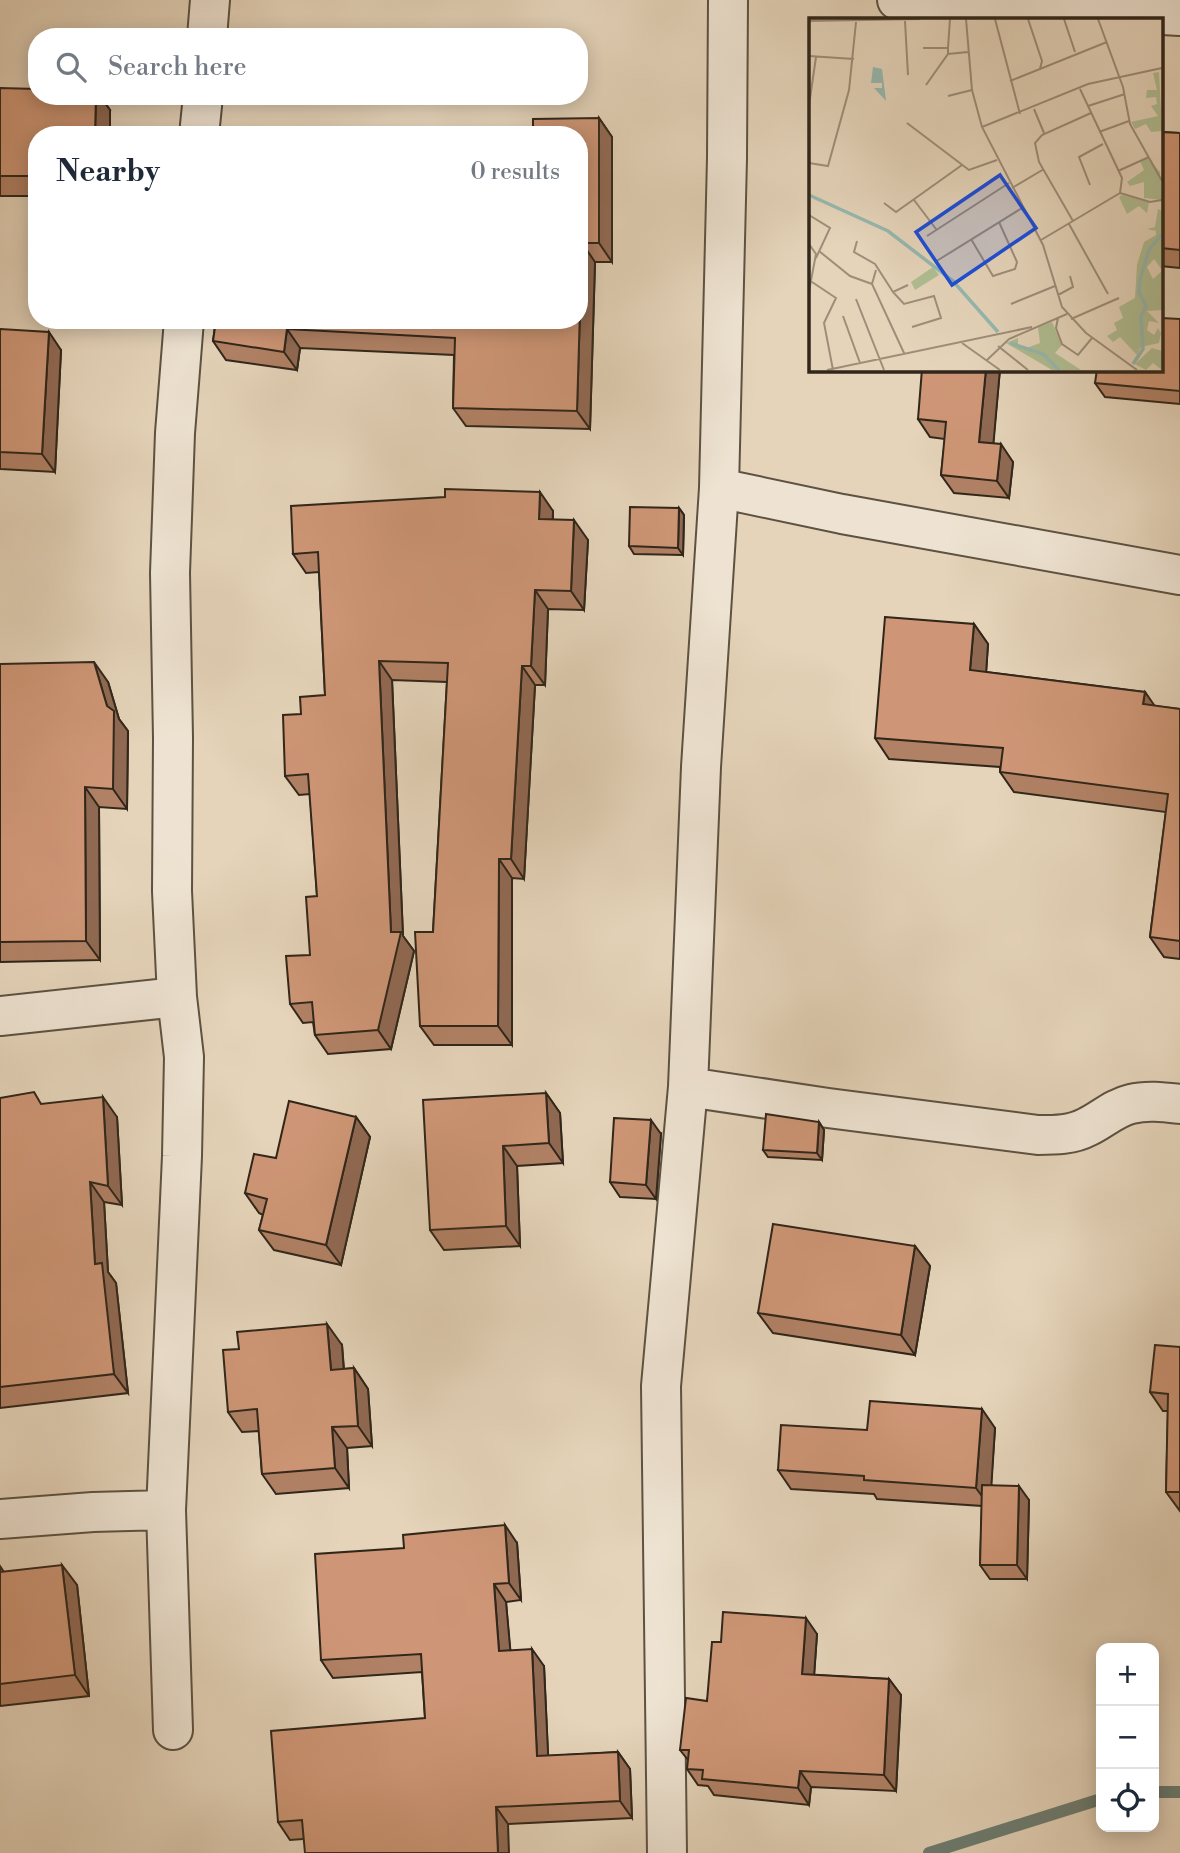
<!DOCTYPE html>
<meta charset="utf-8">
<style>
:root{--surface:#fff;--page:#f2f2f3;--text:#1f2937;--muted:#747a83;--line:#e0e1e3}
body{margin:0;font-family:"Libre Bodoni",serif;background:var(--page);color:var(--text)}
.controls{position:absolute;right:21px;bottom:21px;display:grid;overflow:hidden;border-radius:14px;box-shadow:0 4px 18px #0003}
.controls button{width:63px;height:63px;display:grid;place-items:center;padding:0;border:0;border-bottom:2px solid var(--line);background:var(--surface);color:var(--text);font:35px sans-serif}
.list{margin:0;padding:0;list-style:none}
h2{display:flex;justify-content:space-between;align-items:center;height:91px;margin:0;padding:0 28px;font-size:30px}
h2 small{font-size:23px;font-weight:400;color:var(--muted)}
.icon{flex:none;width:38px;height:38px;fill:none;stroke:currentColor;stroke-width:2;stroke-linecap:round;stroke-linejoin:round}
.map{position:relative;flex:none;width:1180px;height:1853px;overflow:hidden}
.search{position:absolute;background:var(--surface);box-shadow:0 4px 18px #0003;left:28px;top:28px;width:560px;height:77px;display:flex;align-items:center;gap:18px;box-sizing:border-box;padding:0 24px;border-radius:28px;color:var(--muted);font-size:26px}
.panel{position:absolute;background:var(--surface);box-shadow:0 4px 18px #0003;left:28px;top:126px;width:560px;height:203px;border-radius:28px}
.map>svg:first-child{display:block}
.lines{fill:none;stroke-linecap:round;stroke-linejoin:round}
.stream{stroke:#6d7e73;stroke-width:12}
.minor-casing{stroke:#5d5242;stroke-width:42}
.tertiary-casing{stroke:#5d5242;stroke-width:42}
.minor{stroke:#eee3d2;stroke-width:38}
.tertiary{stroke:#eee3d2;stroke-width:38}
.wall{fill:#b18165;stroke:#30261a;stroke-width:2}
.shaded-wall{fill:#906953;stroke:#30261a;stroke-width:2}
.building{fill:#ce9676;stroke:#30261a;stroke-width:2}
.inset-river{fill:none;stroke:#96b8af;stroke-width:3.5}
.inset-road{fill:none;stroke:#9d8e7a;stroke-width:2}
.view{fill:#1d4ed8;fill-opacity:0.15;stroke:#1d4ed8;stroke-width:3.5}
.inset-edge{fill:none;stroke:#30261a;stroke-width:3.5}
</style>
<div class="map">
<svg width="1180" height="1853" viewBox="0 0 1180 1853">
<rect width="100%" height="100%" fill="#e5d4ba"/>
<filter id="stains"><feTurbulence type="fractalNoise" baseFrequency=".00286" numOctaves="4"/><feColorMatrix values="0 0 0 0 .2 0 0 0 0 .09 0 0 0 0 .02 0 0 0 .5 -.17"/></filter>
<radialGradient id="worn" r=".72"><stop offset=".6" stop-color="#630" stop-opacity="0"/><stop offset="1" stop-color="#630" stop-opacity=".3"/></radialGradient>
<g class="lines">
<!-- stream -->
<path class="stream" d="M 1154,1792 L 1180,1792
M 929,1853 L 1101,1799"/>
<defs>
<path id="minor" d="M 207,37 L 210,0
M 199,135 L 203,96
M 719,488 L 842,514 L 1180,575
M 0,1016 L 177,997
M 688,1087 L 828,1108 L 1038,1135 C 1055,1135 1072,1135 1087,1127 C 1102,1120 1114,1108 1131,1104 C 1147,1100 1163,1102 1180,1104
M 0,1519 L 93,1512 L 166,1510
M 173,1730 L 166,1510 L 182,1156 L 184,1057 L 177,997 L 172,891 L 173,738 L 170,573 L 175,433 L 184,320
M 667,1853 L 661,1386 L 688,1087 L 701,767 L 719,488 L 727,158 L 728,0"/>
<path id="tertiary" d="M 897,0 L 1180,16"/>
</defs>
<!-- minor casing -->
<use href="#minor" class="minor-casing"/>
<!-- tertiary casing -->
<use href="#tertiary" class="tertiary-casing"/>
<!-- minor -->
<use href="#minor" class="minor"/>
<!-- tertiary -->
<use href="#tertiary" class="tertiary"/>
</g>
<!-- wall -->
<path class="wall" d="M 0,88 L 37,96 L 100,96 L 110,110 L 37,135 L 37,196 L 0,196 Z
M 599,118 L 612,137 L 612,262 L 595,262 L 590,429 L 466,426 L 453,408 L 454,355 L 300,348 L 297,370 L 226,360 L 213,341 L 216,320 L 579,320 L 579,135 Z
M 1161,132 L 1180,133 L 1180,268 L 1161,266 Z
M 1180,319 L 1180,404 L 1105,397 L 1095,383 Z
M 0,329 L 61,350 L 55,472 L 0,469 Z
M 1000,369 L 993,444 L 1013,462 L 1009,498 L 954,493 L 941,475 L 945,439 L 930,437 L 918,419 Z
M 679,508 L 684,515 L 683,555 L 634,554 L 629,546 Z
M 553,511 L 553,520 L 588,540 L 584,610 L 548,609 L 545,685 L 535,685 L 524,879 L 512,878 L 512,1045 L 434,1045 L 420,1026 L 433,932 L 447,682 L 392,680 L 403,936 L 414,951 L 391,1049 L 328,1054 L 315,1035 L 313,1022 L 303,1023 L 290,1004 L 310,955 L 317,896 L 310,794 L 299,795 L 285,776 L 301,714 L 325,695 L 319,572 L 306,573 L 293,554 Z
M 974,624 L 988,644 L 986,672 L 1145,692 L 1154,706 L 1180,709 L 1180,959 L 1164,957 L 1150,937 L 1166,812 L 1014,792 L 1000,772 L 1000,767 L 889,759 L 875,738 Z
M 0,664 L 108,682 L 119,719 L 128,731 L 127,809 L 99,807 L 100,960 L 0,962 Z
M 546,1093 L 560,1113 L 563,1163 L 517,1166 L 520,1246 L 444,1250 L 430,1230 Z
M 0,1098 L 42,1104 L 117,1117 L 122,1205 L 104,1202 L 108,1272 L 116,1283 L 128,1393 L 0,1408 Z
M 356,1117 L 370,1137 L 341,1265 L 274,1250 L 259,1230 L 263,1215 L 259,1213 L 245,1193 L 276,1158 Z
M 819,1122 L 824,1130 L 822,1160 L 768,1157 L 763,1150 Z
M 661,1134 L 656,1199 L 620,1197 L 610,1182 Z
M 915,1246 L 930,1266 L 915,1355 L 773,1333 L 758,1313 Z
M 342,1345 L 344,1369 L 354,1368 L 368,1389 L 372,1446 L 347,1448 L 349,1488 L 276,1494 L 262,1474 L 259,1431 L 242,1432 L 228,1412 Z
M 1180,1347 L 1180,1511 L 1166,1492 L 1168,1411 L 1163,1411 L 1150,1392 Z
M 995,1428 L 991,1485 L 1029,1500 L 1027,1579 L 990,1579 L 980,1565 L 982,1506 L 877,1499 L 874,1494 L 791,1489 L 778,1470 L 867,1430 Z
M 517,1543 L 521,1600 L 506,1602 L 510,1650 L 544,1666 L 548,1756 L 618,1752 L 630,1769 L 632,1818 L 508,1824 L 290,1840 L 278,1822 L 425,1718 L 422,1672 L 333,1678 L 321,1660 Z
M 0,1566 L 4,1572 L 77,1585 L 89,1696 L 0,1706 Z
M 817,1634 L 814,1675 L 889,1679 L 901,1695 L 896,1791 L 811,1787 L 809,1805 L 714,1795 L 708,1786 L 698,1785 L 687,1769 L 688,1760 L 680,1750 L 707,1701 L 721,1642 Z"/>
<!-- shaded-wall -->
<path class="shaded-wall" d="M 96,96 L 100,96 L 110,110 L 110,135 L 95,135 Z
M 599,118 L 612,137 L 612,262 L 599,243 Z
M 582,243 L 595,262 L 590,429 L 577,411 Z
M 287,329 L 300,348 L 297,370 L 284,352 Z
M 49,332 L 61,350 L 55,472 L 42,454 Z
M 986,369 L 1000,369 L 992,460 L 979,442 Z
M 1001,444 L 1013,462 L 1009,498 L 997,481 Z
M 540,492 L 553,511 L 552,538 L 539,519 Z
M 679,508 L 684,515 L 683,555 L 678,548 Z
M 574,520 L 588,540 L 584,610 L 571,591 Z
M 535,590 L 548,609 L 545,685 L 531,666 Z
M 974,624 L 988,644 L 985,690 L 970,670 Z
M 379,661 L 392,680 L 403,936 L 414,951 L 391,1049 L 378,1030 L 391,932 Z
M 94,662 L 108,682 L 119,719 L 128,731 L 127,809 L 113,789 L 107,706 Z
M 522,666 L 535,685 L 524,879 L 511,859 Z
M 1145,692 L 1159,712 L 1143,704 Z
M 85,787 L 99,807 L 100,960 L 86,941 Z
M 499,859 L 512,878 L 512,1045 L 498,1026 Z
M 546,1093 L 560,1113 L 563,1163 L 549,1143 Z
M 103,1097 L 117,1117 L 122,1205 L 108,1186 Z
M 356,1117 L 370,1137 L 341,1265 L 326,1245 Z
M 651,1120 L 661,1134 L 656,1199 L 646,1185 Z
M 819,1122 L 824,1130 L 822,1160 L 817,1153 Z
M 503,1146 L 517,1166 L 520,1246 L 506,1226 Z
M 90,1182 L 104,1202 L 108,1272 L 116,1283 L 128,1393 L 114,1374 L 95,1264 Z
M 915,1246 L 930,1266 L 915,1355 L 901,1335 Z
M 327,1324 L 342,1345 L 345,1390 L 331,1370 Z
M 354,1368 L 368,1389 L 372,1446 L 358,1426 Z
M 982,1409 L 995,1428 L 990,1507 L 976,1488 Z
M 332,1427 L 347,1448 L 349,1488 L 335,1468 Z
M 1019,1486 L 1029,1500 L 1027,1579 L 1017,1565 Z
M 505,1525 L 517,1543 L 521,1600 L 509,1583 Z
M 62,1565 L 77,1585 L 89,1696 L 75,1675 Z
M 494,1584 L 506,1602 L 512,1668 L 499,1651 Z
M 806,1618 L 817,1634 L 813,1691 L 802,1674 Z
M 532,1649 L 544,1666 L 549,1774 L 537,1756 Z
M 889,1679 L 901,1695 L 896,1791 L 884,1775 Z
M 618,1752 L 630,1769 L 632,1818 L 620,1801 Z
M 800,1771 L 811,1787 L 809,1805 L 798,1788 Z
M 496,1807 L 508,1824 L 509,1853 L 498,1853 Z"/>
<!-- building -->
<path class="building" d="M 0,88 L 37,89 L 37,96 L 96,96 L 95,135 L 37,135 L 37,176 L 0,176 Z
M 599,118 L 599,243 L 582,243 L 577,411 L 453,408 L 455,338 L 287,329 L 284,352 L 213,341 L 216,320 L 579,320 L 579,135 L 533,135 L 533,119 Z
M 1161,132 L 1180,133 L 1180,250 L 1161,248 Z
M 1161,318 L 1180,319 L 1180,391 L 1095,383 L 1097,369 L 1161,369 Z
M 0,329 L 49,332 L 42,454 L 0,452 Z
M 922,369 L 986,369 L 979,442 L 1001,444 L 997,481 L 941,475 L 946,422 L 918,419 Z
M 445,489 L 540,492 L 539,519 L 574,520 L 571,591 L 535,590 L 531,666 L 522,666 L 511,859 L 499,859 L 498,1026 L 420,1026 L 415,932 L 433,932 L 448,663 L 379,661 L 391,932 L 401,932 L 378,1030 L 315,1035 L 312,1002 L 290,1004 L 286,956 L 310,955 L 306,897 L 317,896 L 308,774 L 285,776 L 283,715 L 301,714 L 300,697 L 325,695 L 318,552 L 293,554 L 291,506 L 445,497 Z
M 630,507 L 679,508 L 678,548 L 629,546 Z
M 885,617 L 974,624 L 970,670 L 1145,692 L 1143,704 L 1180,709 L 1180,941 L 1150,937 L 1168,794 L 1000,772 L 1003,748 L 875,738 Z
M 94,662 L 107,706 L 114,711 L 113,789 L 85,787 L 86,941 L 0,942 L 0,664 Z
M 34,1092 L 41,1104 L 103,1097 L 108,1186 L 90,1182 L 95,1264 L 102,1263 L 114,1374 L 0,1387 L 0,1098 Z
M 546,1093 L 549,1143 L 503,1146 L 506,1226 L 430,1230 L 423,1100 Z
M 289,1101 L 356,1117 L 326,1245 L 259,1230 L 267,1199 L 245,1193 L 254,1154 L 276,1158 Z
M 766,1114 L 819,1122 L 817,1153 L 763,1150 Z
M 614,1118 L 651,1120 L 646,1185 L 610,1182 Z
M 773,1224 L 915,1246 L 901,1335 L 758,1313 Z
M 327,1324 L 331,1370 L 354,1368 L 358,1426 L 332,1427 L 335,1468 L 262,1474 L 257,1409 L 228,1412 L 223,1350 L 239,1349 L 237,1332 Z
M 1155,1345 L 1180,1347 L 1180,1492 L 1166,1492 L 1168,1394 L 1150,1392 Z
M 870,1401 L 982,1409 L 976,1488 L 864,1480 L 864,1476 L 778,1470 L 781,1425 L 867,1430 Z
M 982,1485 L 1019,1486 L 1017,1565 L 980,1565 Z
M 505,1525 L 509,1583 L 494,1584 L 499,1651 L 532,1649 L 537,1756 L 618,1752 L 620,1801 L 496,1807 L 498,1853 L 305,1853 L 302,1820 L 278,1822 L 271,1731 L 425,1718 L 421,1654 L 321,1660 L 315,1554 L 404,1548 L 403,1535 Z
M 62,1565 L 75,1675 L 0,1684 L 0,1572 Z
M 723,1612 L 806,1618 L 802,1674 L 889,1679 L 884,1775 L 800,1771 L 798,1788 L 702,1779 L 703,1770 L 687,1769 L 689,1750 L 680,1750 L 686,1698 L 707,1701 L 712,1642 L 721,1642 Z"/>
<!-- overview -->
<g transform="translate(809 18)">
<rect width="354" height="354" fill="#e5d4ba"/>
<path d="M 350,54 L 353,113 L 342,114 L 337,106 L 326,111 L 322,104 L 349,98 L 342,88 L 348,86 L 347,79 L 337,80 L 338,72 L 348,72 L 344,55 ZM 339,140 L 351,154 L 353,182 L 335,180 L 335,164 L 321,168 L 318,164 L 335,152 L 331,143 ZM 313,177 L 340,184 L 338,195 L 330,188 L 318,196 L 310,179 ZM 349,191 L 353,193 L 353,252 L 345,241 L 338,249 L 344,261 L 353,253 L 353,292 L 338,293 L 350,305 L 340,303 L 338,312 L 345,317 L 349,310 L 352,315 L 350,325 L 332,329 L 328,337 L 311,319 L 304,324 L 298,318 L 308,312 L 305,305 L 314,300 L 310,289 L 326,280 L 328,247 L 335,224 L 347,217 L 347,213 L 338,211 L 346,209 ZM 124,249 L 130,257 L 106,272 L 102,264 ZM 243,304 L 253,327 L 246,335 L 272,352 L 243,352 L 197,325 L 209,320 L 209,328 L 215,331 L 231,325 L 229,309 ZM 343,330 L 353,333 L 353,352 L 344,345 L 337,352 L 326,346 Z" fill="#b0be93"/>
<path d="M 64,49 L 73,51 L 77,83 L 65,70 L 73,70 L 73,65 L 62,65 Z" fill="#96b8af"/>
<path class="inset-river" d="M 0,177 L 79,213 L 144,263 L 189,314M 201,325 L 234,336 L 250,352M 324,346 L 334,331 L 332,299 L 337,288 L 330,274 L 331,261 L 340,232 L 353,216"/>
<path class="inset-road" d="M 157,1 L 163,72 L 173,109 L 234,227 L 253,289 L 277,315 L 328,352M 186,1 L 211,96M 219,1 L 233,43 L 231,51M 255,1 L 266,34M 289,1 L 314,69 L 321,106 L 353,163M 0,3 L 111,1M 96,3 L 99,57M 114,30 L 139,30 L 139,36M 139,30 L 141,1M 0,38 L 45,41M 201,63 L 298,24M 117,67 L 139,36 L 159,34M 271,71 L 313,160 L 311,175 L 341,184 L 353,182M 139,78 L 163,72M 0,87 L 7,39M 279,88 L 316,76M 225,91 L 235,115M 98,105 L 160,152 L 188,142M 173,109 L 279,66 L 353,50M 290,114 L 320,103M 0,145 L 19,148 L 40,72 L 47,4M 309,153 L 340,139M 281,167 L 270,139 L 294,126M 203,170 L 235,151M 105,182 L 127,211M 75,185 L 87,194 L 153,147M 0,197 L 21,210 L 7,240M 264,203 L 230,144 L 226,125 L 233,117 L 282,95M 260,206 L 299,276M 118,218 L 200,165M 162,221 L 184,258 L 206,251 L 208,244 L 190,204M 232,222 L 311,175M 48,223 L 45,234 L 66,246 L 84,274 L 99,267M 0,226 L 7,236 L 0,273M 10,233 L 41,258 L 63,266M 126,244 L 213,190M 67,252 L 63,266 L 95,335M 0,262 L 27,280 L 15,305 L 24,352M 84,274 L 95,286 L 125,278 L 132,300 L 103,309M 249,277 L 264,269 L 261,258M 47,281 L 75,352M 202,286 L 246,268M 34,298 L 51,345M 249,300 L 247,310 L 253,326 L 269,337 L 283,320M 262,301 L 310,280M 153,325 L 191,352M 189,328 L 219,352M 177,343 L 200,321 L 258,296M 18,352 L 223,309"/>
<path class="view" d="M 191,157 L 227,210 L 143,267 L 107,214 Z"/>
<rect width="354" height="354" class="inset-edge"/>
</g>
<rect width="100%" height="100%" filter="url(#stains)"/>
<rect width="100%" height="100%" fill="url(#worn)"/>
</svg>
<div class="controls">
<button>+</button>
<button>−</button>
<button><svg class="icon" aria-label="locate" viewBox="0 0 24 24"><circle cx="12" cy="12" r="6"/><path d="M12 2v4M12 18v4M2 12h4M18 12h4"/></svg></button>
</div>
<div class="search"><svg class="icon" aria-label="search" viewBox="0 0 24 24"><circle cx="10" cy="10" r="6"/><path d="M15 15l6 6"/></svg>Search here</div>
<section class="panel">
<h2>Nearby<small>0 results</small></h2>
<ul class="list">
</ul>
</section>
</div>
